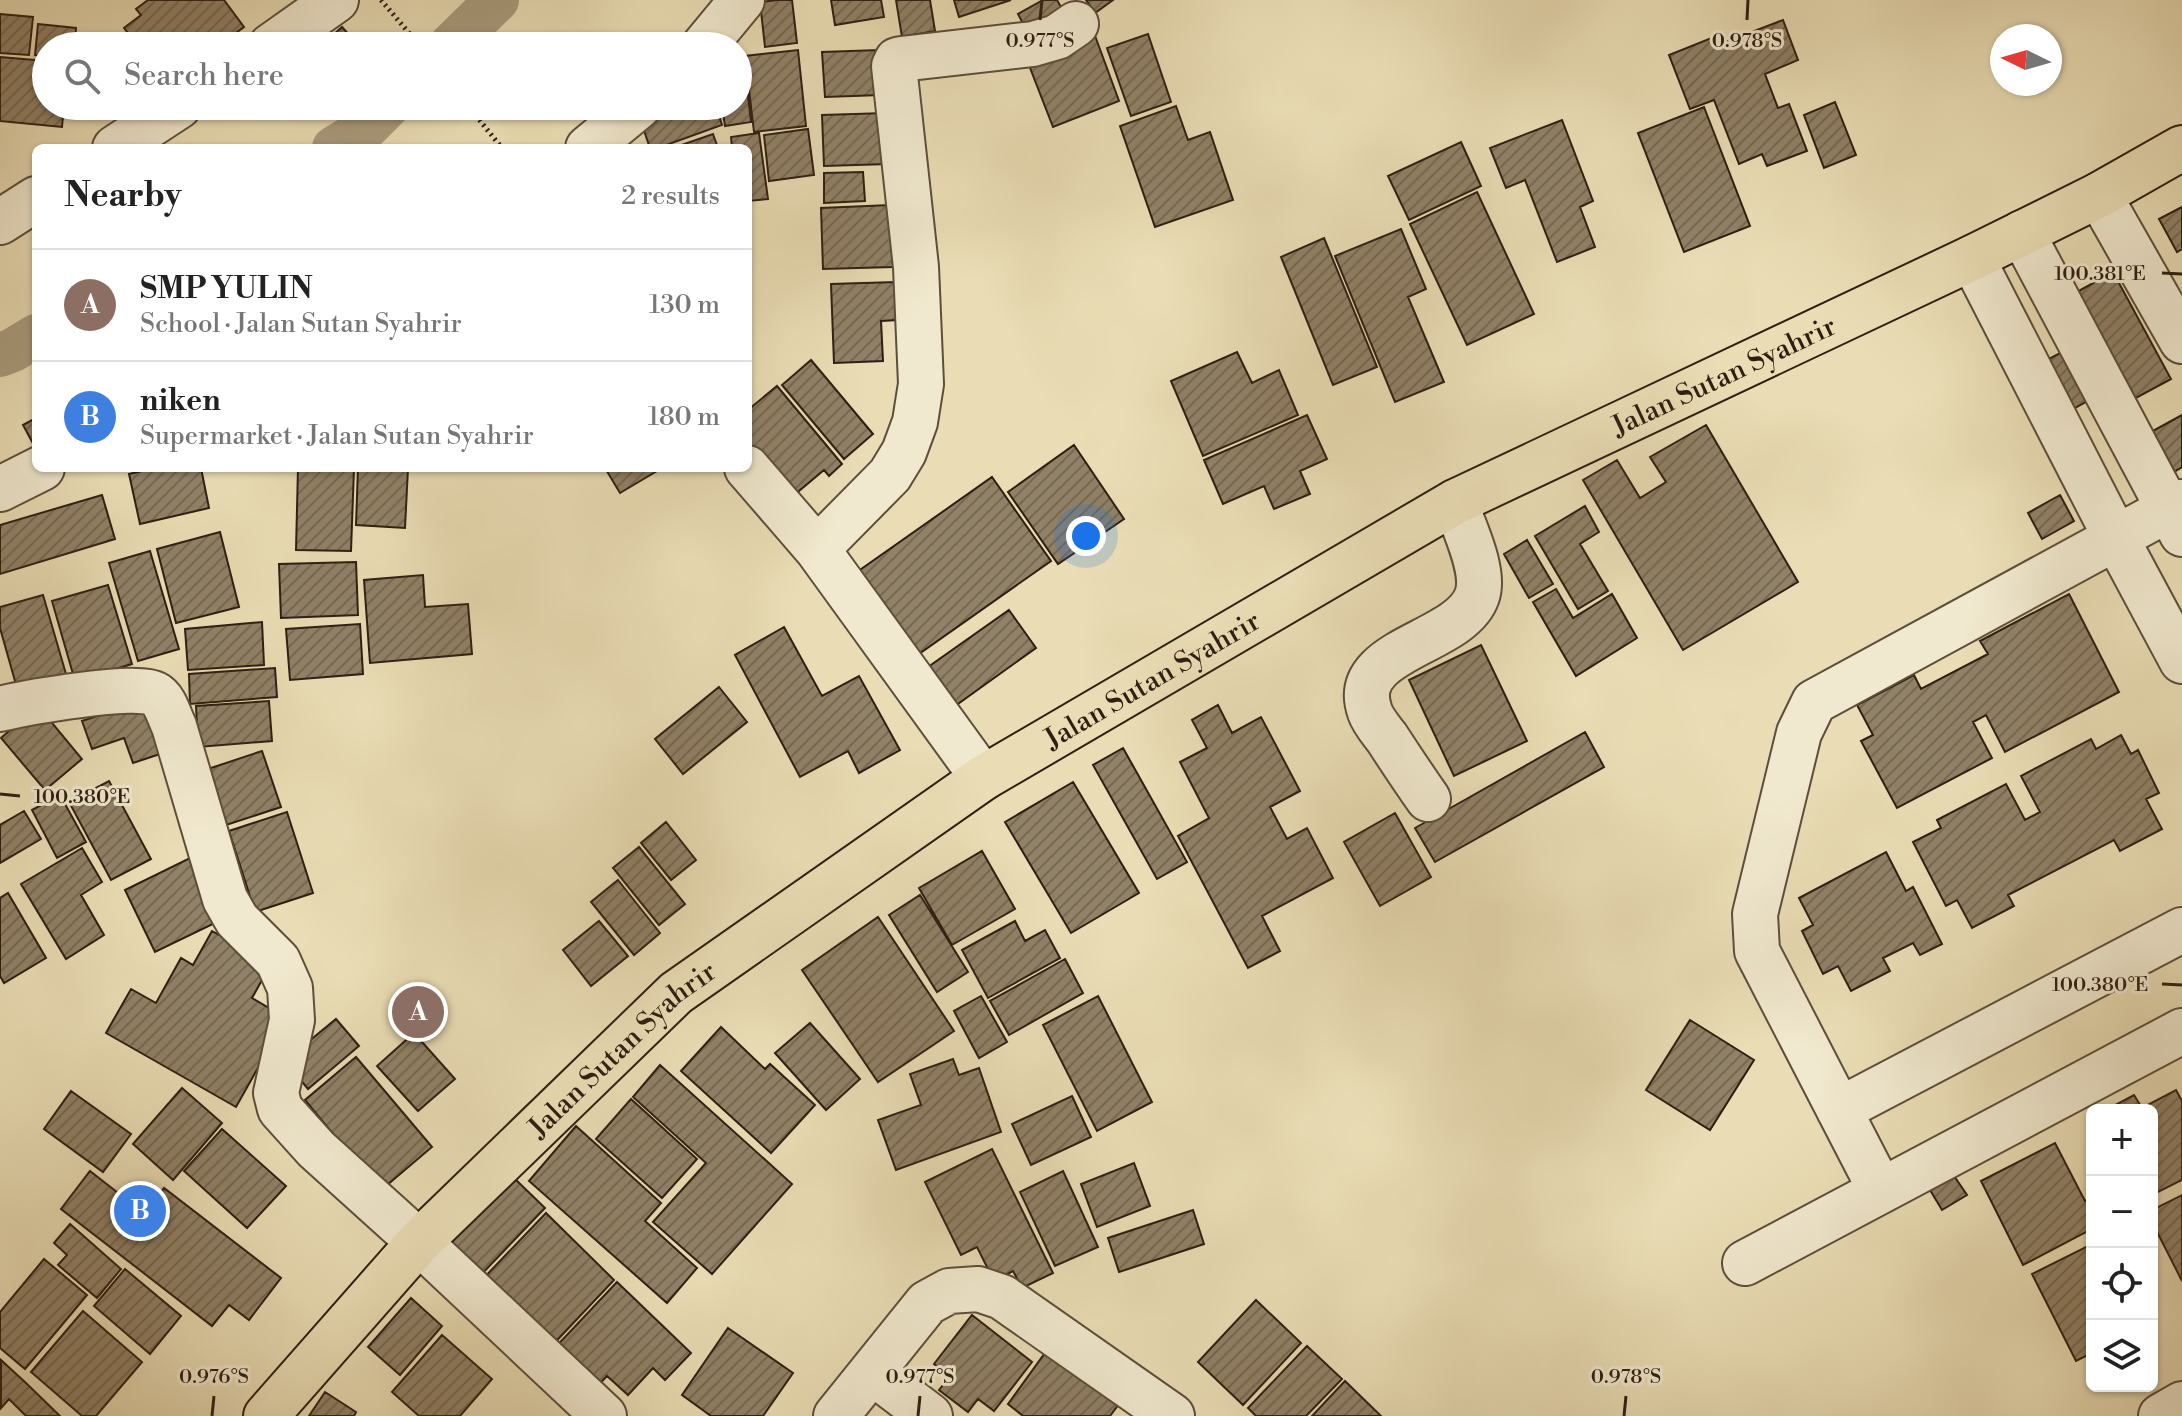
<!DOCTYPE html>
<meta charset="utf-8">
<style>
:root{--surface:#fff;--page:#f2f2f2;--text:#222;--muted:#767676;--line:#e0e0e0;--accent:#8f2418}
body{margin:0;font-family:"Libre Bodoni",serif;background:var(--page);color:var(--text)}
.controls{position:absolute;right:24px;bottom:24px;display:grid;overflow:hidden;border-radius:12px;box-shadow:0 2px 6px #0004}
.controls button{width:72px;height:72px;display:grid;place-items:center;padding:0;border:0;border-bottom:2px solid var(--line);background:var(--surface);color:var(--text);font:40px sans-serif}
.compass{position:absolute;left:1990px;top:24px;width:72px;height:72px;border-radius:50%;background:var(--surface);box-shadow:0 2px 6px #0004;rotate:275deg}
.you{position:absolute;left:1086px;top:536px;width:28px;height:28px;margin:-20px;border:6px solid #fff;border-radius:50%;background:#1a73e8;box-shadow:0 0 0 12px #1a73e833}
.badge{display:grid;place-items:center;width:52px;height:52px;border-radius:50%;background:var(--accent);color:#fff;font-size:26px;font-weight:700}
.pin{position:absolute;translate:-50% -50%;border:4px solid #fff;box-shadow:0 2px 8px #0006}
.list{margin:0;padding:0;list-style:none}
h2{display:flex;justify-content:space-between;align-items:center;height:104px;margin:0;padding:0 32px;font-size:34px}
h2 small{font-size:26px;font-weight:400;color:var(--muted)}
.list li{display:grid;grid-template-columns:52px 1fr auto;gap:24px;align-items:center;box-sizing:border-box;height:112px;padding:0 32px;border-top:2px solid var(--line)}
.list b{display:block;font-size:30px;white-space:nowrap}
.list p{margin:0;font-size:26px;white-space:nowrap;color:var(--muted)}
.list em{font-size:26px;font-style:normal;color:var(--muted)}
.icon{flex:none;width:44px;height:44px;fill:none;stroke:currentColor;stroke-width:2;stroke-linecap:round;stroke-linejoin:round}
.map{position:relative;flex:none;width:2182px;height:1416px;overflow:hidden}
.search{position:absolute;background:var(--surface);box-shadow:0 2px 6px #0004;left:32px;top:32px;width:720px;height:88px;display:flex;align-items:center;gap:20px;box-sizing:border-box;padding:0 28px;border-radius:44px;color:var(--muted);font-size:30px}
.panel{position:absolute;background:var(--surface);box-shadow:0 2px 6px #0004;left:32px;top:144px;width:720px;height:328px;border-radius:12px}
.map>svg:first-child{display:block}
.lines{fill:none;stroke-linecap:round;stroke-linejoin:round}
.canal{stroke:#aa9c7e;stroke-width:44}
.building{fill:url(#building-hatch);stroke:#2e1e12;stroke-width:2}
.minor-casing{stroke:#5d4e3b;stroke-width:48}
.major-casing{stroke:#2e1e12;stroke-width:48}
.path{stroke:#2e1e12;stroke-width:5;stroke-dasharray:2 4;stroke-linecap:butt}
.minor{stroke:#f1e9cf;stroke-width:44}
.major{stroke:#eaddb5;stroke-width:44}
.ticks{fill:none;stroke:#2e1e12;stroke-width:3}
.labels{text-anchor:middle;stroke-width:6;stroke-linejoin:round;paint-order:stroke}
.street-label{font-size:28px;fill:#2e1e12;stroke:#f1e9cf}
.ticks-label{font-size:20px;text-anchor:middle;fill:#2e1e12;stroke:#f1e9cf;stroke-width:6;stroke-linejoin:round;paint-order:stroke}
</style>
<div class="map">
<svg width="2182" height="1416" viewBox="0 0 2182 1416">
<defs>
<pattern id="building-hatch" width="6" height="6" patternUnits="userSpaceOnUse" patternTransform="scale(2)"><rect width="6" height="6" fill="#908167"/><path d="M-1 1l2-2M0 6l6-6M5 7l2-2" fill="none" stroke="#766953"/></pattern>
</defs>
<rect width="100%" height="100%" fill="#eaddb5"/>
<filter id="stains"><feTurbulence type="fractalNoise" baseFrequency=".0025" numOctaves="4"/><feColorMatrix values="0 0 0 0 .2 0 0 0 0 .09 0 0 0 0 .02 0 0 0 .5 -.17"/></filter>
<radialGradient id="worn" r=".72"><stop offset=".6" stop-color="#630" stop-opacity="0"/><stop offset="1" stop-color="#630" stop-opacity=".3"/></radialGradient>
<g class="lines">
<!-- canal -->
<path class="canal" d="M 450,46 L 497,0
M 334,148 L 365,129 L 388,106
M 0,355 L 13,350 L 36,336"/>
</g>
<!-- building -->
<path class="building" d="M 148,0 L 224,0 L 244,27 L 218,46 L 138,46 L 124,28 L 141,15 L 136,9 Z
M 778,0 L 792,0 L 797,43 L 765,47 L 760,2 Z
M 831,0 L 881,0 L 884,17 L 835,25 Z
M 896,0 L 930,0 L 935,31 L 902,37 Z
M 954,0 L 1011,0 L 959,17 Z
M 1043,0 L 1057,0 L 1067,18 L 1031,39 L 1018,14 Z
M 1086,0 L 1113,0 L 1095,13 Z
M 0,14 L 33,17 L 29,55 L 0,53 Z
M 1783,20 L 1798,60 L 1765,74 L 1778,108 L 1789,104 L 1807,151 L 1767,166 L 1762,154 L 1739,164 L 1714,100 L 1690,109 L 1669,55 L 1714,37 L 1718,45 Z
M 38,24 L 76,28 L 75,46 L 46,46 L 46,56 L 35,55 Z
M 342,27 L 359,46 L 321,46 Z
M 1094,33 L 1119,101 L 1053,127 L 1027,60 Z
M 122,34 L 130,46 L 103,46 Z
M 1148,34 L 1171,102 L 1131,116 L 1107,48 Z
M 798,50 L 806,126 L 754,132 L 745,56 Z
M 879,50 L 881,95 L 825,97 L 822,52 Z
M 0,57 L 46,61 L 46,106 L 64,106 L 62,127 L 0,121 Z
M 744,60 L 751,122 L 725,126 L 722,106 L 738,106 L 738,61 Z
M 1835,102 L 1856,155 L 1824,168 L 1804,115 Z
M 676,106 L 716,106 L 722,125 L 658,148 L 650,148 L 640,119 Z
M 1176,106 L 1188,140 L 1210,132 L 1233,200 L 1155,227 L 1120,126 Z
M 1704,107 L 1750,226 L 1684,252 L 1638,133 Z
M 886,113 L 888,164 L 824,166 L 822,115 Z
M 1562,120 L 1593,201 L 1580,207 L 1595,247 L 1557,262 L 1525,180 L 1506,188 L 1490,148 Z
M 808,129 L 814,175 L 769,181 L 764,135 Z
M 759,133 L 768,199 L 748,201 L 748,148 L 732,148 L 731,137 Z
M 713,134 L 718,148 L 673,148 Z
M 1461,142 L 1481,186 L 1409,220 L 1388,176 Z
M 863,172 L 865,201 L 824,203 L 824,173 Z
M 1477,192 L 1534,314 L 1467,345 L 1410,224 Z
M 890,205 L 893,267 L 823,269 L 821,208 Z
M 2182,207 L 2182,249 L 2177,252 L 2159,219 Z
M 1401,229 L 1426,289 L 1408,297 L 1444,382 L 1395,402 L 1335,256 Z
M 1324,238 L 1377,367 L 1333,385 L 1281,257 Z
M 2113,272 L 2171,379 L 2123,405 L 2066,298 Z
M 896,282 L 898,320 L 881,321 L 883,361 L 834,363 L 831,284 Z
M 2064,351 L 2091,399 L 2068,412 L 2041,363 Z
M 1237,352 L 1252,383 L 1279,370 L 1298,415 L 1203,456 L 1171,381 Z
M 811,360 L 873,434 L 844,459 L 782,385 Z
M 777,386 L 842,464 L 829,476 L 824,470 L 793,496 L 748,442 L 748,410 Z
M 1307,415 L 1327,459 L 1300,471 L 1310,494 L 1274,509 L 1264,486 L 1223,504 L 1204,460 Z
M 2182,415 L 2182,467 L 2164,478 L 2142,437 Z
M 36,418 L 36,449 L 23,425 Z
M 1706,425 L 1798,582 L 1683,650 L 1583,480 L 1617,460 L 1640,498 L 1666,482 L 1650,457 Z
M 1074,445 L 1124,519 L 1058,564 L 1008,492 Z
M 154,468 L 201,468 L 209,508 L 140,524 L 129,474 Z
M 298,468 L 354,468 L 351,551 L 296,550 Z
M 358,468 L 408,468 L 405,528 L 356,525 Z
M 605,468 L 662,468 L 620,493 Z
M 992,477 L 1051,561 L 916,656 L 857,572 Z
M 102,495 L 115,539 L 0,574 L 0,525 Z
M 2060,495 L 2074,521 L 2042,539 L 2028,513 Z
M 1585,506 L 1599,532 L 1580,544 L 1608,591 L 1578,609 L 1535,536 Z
M 220,532 L 239,607 L 176,623 L 157,549 Z
M 1527,540 L 1553,584 L 1529,598 L 1504,554 Z
M 150,551 L 179,649 L 138,661 L 109,563 Z
M 356,562 L 358,615 L 281,618 L 279,564 Z
M 423,575 L 425,607 L 468,604 L 472,654 L 370,663 L 364,580 Z
M 108,585 L 132,664 L 75,681 L 52,601 Z
M 1556,589 L 1573,618 L 1612,594 L 1637,638 L 1576,676 L 1533,602 Z
M 2069,594 L 2119,692 L 2005,752 L 1986,715 L 1973,722 L 1992,758 L 1897,808 L 1861,741 L 1873,735 L 1857,705 L 1914,675 L 1921,689 L 1988,654 L 1980,641 Z
M 43,595 L 66,674 L 17,688 L 0,628 L 0,607 Z
M 1009,610 L 1036,648 L 948,711 L 921,672 Z
M 262,622 L 264,665 L 188,670 L 185,629 Z
M 360,624 L 363,674 L 290,680 L 286,629 Z
M 784,627 L 822,696 L 859,676 L 900,750 L 859,773 L 848,751 L 800,777 L 735,655 Z
M 1481,645 L 1527,741 L 1454,776 L 1409,680 Z
M 275,668 L 277,697 L 190,704 L 189,674 Z
M 719,687 L 747,722 L 683,774 L 655,739 Z
M 151,698 L 169,751 L 133,763 L 124,738 L 92,749 L 82,721 Z
M 269,701 L 272,741 L 198,747 L 196,706 Z
M 1218,705 L 1232,733 L 1261,717 L 1300,791 L 1270,807 L 1287,839 L 1307,828 L 1333,878 L 1262,916 L 1280,951 L 1248,968 L 1178,836 L 1209,818 L 1180,762 L 1207,748 L 1192,720 Z
M 38,706 L 82,759 L 45,790 L 1,738 Z
M 1585,732 L 1604,767 L 1435,862 L 1415,828 Z
M 2121,735 L 2131,754 L 2138,750 L 2159,793 L 2146,799 L 2162,829 L 2120,851 L 2114,840 L 2008,895 L 2014,906 L 1972,928 L 1957,900 L 1946,906 L 1913,842 L 1941,828 L 1937,820 L 2006,784 L 2025,820 L 2040,812 L 2021,776 L 2091,739 L 2096,749 Z
M 1123,748 L 1187,862 L 1157,879 L 1093,765 Z
M 262,751 L 281,807 L 223,826 L 205,770 Z
M 109,781 L 151,859 L 111,880 L 69,802 Z
M 1073,782 L 1139,893 L 1071,933 L 1005,822 Z
M 60,795 L 86,842 L 57,858 L 32,810 Z
M 24,811 L 41,839 L 0,863 L 0,825 Z
M 287,812 L 313,893 L 255,912 L 229,831 Z
M 1395,813 L 1431,877 L 1380,906 L 1344,842 Z
M 666,822 L 696,860 L 671,880 L 641,843 Z
M 639,847 L 685,904 L 659,925 L 613,868 Z
M 82,848 L 102,882 L 81,895 L 104,935 L 66,959 L 21,884 Z
M 982,851 L 1015,909 L 952,945 L 919,888 Z
M 1886,852 L 1906,891 L 1913,887 L 1942,944 L 1920,955 L 1913,943 L 1883,958 L 1890,971 L 1851,991 L 1838,966 L 1823,974 L 1802,931 L 1813,925 L 1799,898 Z
M 192,857 L 221,920 L 155,952 L 125,890 Z
M 618,880 L 660,933 L 634,955 L 591,902 Z
M 8,893 L 46,958 L 4,983 L 0,976 L 0,898 Z
M 920,895 L 968,972 L 937,992 L 889,915 Z
M 878,917 L 954,1031 L 878,1082 L 802,970 Z
M 599,921 L 628,956 L 591,986 L 563,950 Z
M 1015,921 L 1025,941 L 1045,930 L 1060,958 L 988,998 L 962,950 Z
M 212,931 L 271,964 L 252,998 L 286,1018 L 236,1107 L 106,1033 L 131,989 L 156,1003 L 181,958 L 193,965 Z
M 1065,959 L 1083,993 L 1009,1035 L 990,1001 Z
M 981,996 L 1007,1042 L 979,1058 L 954,1011 Z
M 1098,996 L 1152,1102 L 1097,1131 L 1043,1025 Z
M 336,1019 L 359,1046 L 308,1089 L 285,1061 Z
M 1690,1020 L 1754,1060 L 1710,1130 L 1646,1090 Z
M 810,1023 L 860,1079 L 826,1110 L 775,1053 Z
M 721,1027 L 765,1069 L 770,1064 L 815,1105 L 771,1153 L 681,1071 Z
M 414,1033 L 455,1079 L 418,1111 L 377,1066 Z
M 356,1057 L 432,1147 L 380,1191 L 305,1100 Z
M 953,1059 L 959,1075 L 979,1068 L 1001,1132 L 896,1170 L 878,1120 L 921,1105 L 910,1074 Z
M 660,1065 L 792,1184 L 712,1274 L 653,1222 L 706,1163 L 633,1097 Z
M 182,1088 L 222,1123 L 173,1180 L 133,1144 Z
M 2176,1090 L 2182,1101 L 2182,1180 L 2152,1195 L 2152,1110 L 2106,1110 L 2134,1095 L 2142,1108 Z
M 71,1091 L 131,1134 L 103,1172 L 44,1129 Z
M 1072,1096 L 1091,1137 L 1031,1165 L 1012,1124 Z
M 631,1099 L 697,1159 L 662,1198 L 596,1139 Z
M 576,1126 L 661,1203 L 645,1221 L 697,1268 L 667,1303 L 529,1181 Z
M 222,1129 L 286,1186 L 247,1228 L 184,1171 Z
M 2055,1143 L 2085,1201 L 2092,1198 L 2092,1229 L 2023,1265 L 1981,1181 Z
M 992,1149 L 1053,1273 L 1022,1288 L 1013,1271 L 994,1281 L 977,1247 L 961,1255 L 925,1182 Z
M 1134,1163 L 1150,1206 L 1097,1227 L 1081,1184 Z
M 1950,1170 L 1967,1195 L 1942,1210 L 1927,1185 Z
M 90,1171 L 145,1214 L 164,1188 L 281,1278 L 249,1320 L 229,1305 L 212,1326 L 61,1209 Z
M 1063,1171 L 1098,1247 L 1055,1266 L 1020,1192 Z
M 513,1177 L 545,1208 L 477,1279 L 445,1248 Z
M 2182,1195 L 2182,1281 L 2152,1222 L 2152,1210 Z
M 1193,1210 L 1204,1244 L 1119,1272 L 1108,1238 Z
M 546,1213 L 614,1280 L 546,1352 L 477,1285 Z
M 70,1224 L 121,1269 L 97,1298 L 58,1265 L 67,1255 L 54,1243 Z
M 2092,1244 L 2092,1353 L 2076,1361 L 2032,1274 Z
M 44,1259 L 87,1295 L 25,1369 L 0,1348 L 0,1312 Z
M 125,1269 L 181,1316 L 150,1354 L 94,1306 Z
M 617,1282 L 691,1353 L 665,1380 L 653,1368 L 628,1395 L 607,1376 L 590,1394 L 549,1354 Z
M 411,1298 L 442,1326 L 400,1375 L 368,1347 Z
M 1256,1300 L 1301,1343 L 1243,1405 L 1198,1362 Z
M 83,1311 L 142,1362 L 96,1416 L 82,1416 L 31,1372 Z
M 972,1315 L 1032,1362 L 994,1411 L 978,1399 L 968,1412 L 939,1390 L 950,1376 L 934,1364 Z
M 728,1328 L 793,1373 L 763,1416 L 711,1416 L 682,1395 Z
M 442,1335 L 492,1379 L 460,1416 L 419,1416 L 392,1392 Z
M 1050,1346 L 1122,1400 L 1110,1416 L 1023,1416 L 1008,1404 Z
M 1307,1346 L 1342,1379 L 1306,1416 L 1256,1416 L 1248,1408 Z
M 1,1360 L 26,1383 L 60,1416 L 26,1416 L 9,1399 L 1,1408 Z
M 1345,1381 L 1381,1416 L 1312,1416 Z
M 325,1392 L 356,1412 L 354,1416 L 309,1416 Z"/>
<g class="lines">
<defs>
<path id="minor" d="M 271,46 L 336,0
M 704,46 L 742,0
M 115,148 L 179,106
M 588,148 L 639,106
M 2099,195 L 2182,341
M 0,222 L 36,199
M 2022,233 L 2182,534
M 1972,258 L 2116,538 L 2182,661
M 747,468 L 817,549 L 983,778
M 0,489 L 42,468
M 817,549 L 890,475 L 904,452 L 915,422 L 921,384 L 916,267 L 894,66 L 897,60 L 901,59 L 1033,44 L 1057,37 L 1076,24
M 0,709 C 24,703 137,683 155,694 C 165,699 169,716 174,726 L 225,899 L 237,920 L 278,961 L 290,988 L 292,1020 L 276,1093 L 280,1109 L 316,1149 L 419,1242 L 604,1416
M 1428,799 C 1414,779 1400,758 1387,738 C 1381,730 1373,721 1370,712 C 1347,648 1460,645 1477,596 C 1486,571 1463,526 1455,502
M 1839,1110 L 2182,930
M 1881,1191 L 1757,951 L 1755,914 L 1799,733 L 1814,702 L 2182,502
M 1745,1263 L 2182,1031
M 872,1372 L 930,1416
M 836,1416 L 927,1303 L 949,1291 L 978,1289 L 1002,1297 L 1172,1416
M 2161,1416 L 2182,1404"/>
<g id="major">
<path id="s1" d="M 266,1416 L 419,1242 L 676,993 L 983,778 L 1455,502 L 1972,258 L 2099,195 L 2182,148"/>
</g>
</defs>
<!-- minor casing -->
<use href="#minor" class="minor-casing"/>
<!-- major casing -->
<use href="#major" class="major-casing"/>
<!-- path -->
<path class="path" d="M 381,0 L 420,46
M 468,106 L 502,148"/>
<!-- minor -->
<use href="#minor" class="minor"/>
<!-- major -->
<use href="#major" class="major"/>
</g>
<!-- ticks -->
<path class="ticks" d="M 1040,20 L 1042,0M 1747,20 L 1748,0M 2162,273 L 2182,274M 0,794 L 20,796M 2162,984 L 2182,985M 212,1416 L 214,1396M 918,1416 L 920,1396M 1624,1416 L 1626,1396"/>
<g class="labels">
<!-- street labels -->
<g class="street-label">
<text dy="10" stroke="none"><textPath href="#s1" startOffset="1808">Jalan Sutan Syahrir</textPath></text>
<text dy="10" stroke="none"><textPath href="#s1" startOffset="1160">Jalan Sutan Syahrir</textPath></text>
<text dy="10" stroke="none"><textPath href="#s1" startOffset="512">Jalan Sutan Syahrir</textPath></text>
</g>
</g>
<g class="ticks-label">
<text x="1040" y="47">0.977°S</text>
<text x="1747" y="47">0.978°S</text>
<text x="2100" y="280">100.381°E</text>
<text x="82" y="803">100.380°E</text>
<text x="2100" y="991">100.380°E</text>
<text x="214" y="1383">0.976°S</text>
<text x="920" y="1383">0.977°S</text>
<text x="1626" y="1383">0.978°S</text>
</g>
<rect width="100%" height="100%" filter="url(#stains)"/>
<rect width="100%" height="100%" fill="url(#worn)"/>
</svg>
<div class="controls">
<button>+</button>
<button>−</button>
<button><svg class="icon" aria-label="locate" viewBox="0 0 24 24"><circle cx="12" cy="12" r="6"/><path d="M12 2v4M12 18v4M2 12h4M18 12h4"/></svg></button>
<button><svg class="icon" aria-label="layers" viewBox="0 0 24 24"><path d="M12 4l9 5-9 5-9-5zM3 14l9 5 9-5"/></svg></button>
</div>
<svg class="compass" viewBox="-18 -18 36 36"><path d="M0-13l5 13h-10z" fill="#e53935"/><path d="M0 13l5-13h-10z" fill="#767676"/></svg>
<div class="you"></div>
<div class="pin badge" style="left:418px;top:1012px;background:#8d6e63">A</div>
<div class="pin badge" style="left:140px;top:1211px;background:#3f7fe0">B</div>
<div class="search"><svg class="icon" aria-label="search" viewBox="0 0 24 24"><circle cx="10" cy="10" r="6"/><path d="M15 15l6 6"/></svg>Search here</div>
<section class="panel">
<h2>Nearby<small>2 results</small></h2>
<ul class="list">
<li><span class="badge" style="background:#8d6e63">A</span><div><b>SMP YULIN</b><p>School · Jalan Sutan Syahrir</p></div><em>130 m</em></li>
<li><span class="badge" style="background:#3f7fe0">B</span><div><b>niken</b><p>Supermarket · Jalan Sutan Syahrir</p></div><em>180 m</em></li>
</ul>
</section>
</div>
